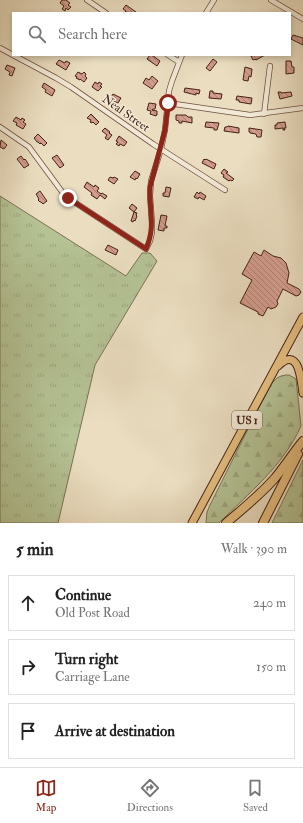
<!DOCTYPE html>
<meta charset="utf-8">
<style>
:root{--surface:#fff;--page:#f2f2f2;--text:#222;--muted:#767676;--line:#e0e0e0;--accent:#8f2418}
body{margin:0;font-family:"IM FELL Double Pica",serif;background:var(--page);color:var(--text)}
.stop{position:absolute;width:12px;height:12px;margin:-9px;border:3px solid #8f2418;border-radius:50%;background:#fff}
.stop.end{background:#8f2418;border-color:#fff;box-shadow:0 1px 4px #0008}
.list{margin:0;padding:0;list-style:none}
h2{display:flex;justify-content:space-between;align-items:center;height:52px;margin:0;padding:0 16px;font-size:17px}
h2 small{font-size:13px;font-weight:400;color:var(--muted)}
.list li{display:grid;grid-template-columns:26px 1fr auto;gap:12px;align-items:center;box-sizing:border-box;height:56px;margin:0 8px 8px;padding:0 8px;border:1px solid var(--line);border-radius:0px}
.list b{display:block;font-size:15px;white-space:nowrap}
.list p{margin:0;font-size:13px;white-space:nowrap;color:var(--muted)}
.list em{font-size:13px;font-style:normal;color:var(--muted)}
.icon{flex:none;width:22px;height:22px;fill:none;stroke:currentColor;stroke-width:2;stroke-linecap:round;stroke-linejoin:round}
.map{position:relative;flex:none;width:303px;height:523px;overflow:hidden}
.search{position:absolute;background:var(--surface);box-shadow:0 2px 6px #0003;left:12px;right:12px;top:12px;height:44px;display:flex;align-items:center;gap:10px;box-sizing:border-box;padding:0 14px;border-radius:0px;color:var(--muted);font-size:15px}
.sheet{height:244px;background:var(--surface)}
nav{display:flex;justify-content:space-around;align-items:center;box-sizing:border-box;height:56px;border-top:1px solid var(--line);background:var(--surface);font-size:11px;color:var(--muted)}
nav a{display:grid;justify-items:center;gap:2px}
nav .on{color:var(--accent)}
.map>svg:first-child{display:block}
.grass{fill:url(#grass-tufts);stroke:#7c7254}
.forest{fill:url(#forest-firs);stroke:#7c7254}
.building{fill:url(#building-back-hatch);stroke:#452114}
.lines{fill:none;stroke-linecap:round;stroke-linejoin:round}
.minor-casing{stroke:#6e503f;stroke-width:6}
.primary-casing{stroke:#452114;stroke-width:9}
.motorway-casing{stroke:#452114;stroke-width:10}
.minor{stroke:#f1e9d6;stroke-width:4.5}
.primary{stroke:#e5be80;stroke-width:7}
.motorway{stroke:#e5be80;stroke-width:8}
.route{stroke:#8f2418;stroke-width:5}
.labels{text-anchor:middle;stroke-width:3;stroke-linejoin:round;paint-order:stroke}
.shield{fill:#f1e9d6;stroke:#795d4e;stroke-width:1}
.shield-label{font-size:11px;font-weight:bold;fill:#452114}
.street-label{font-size:12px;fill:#452114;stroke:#f1e9d6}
</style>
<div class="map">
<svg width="303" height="523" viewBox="0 0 303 523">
<defs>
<pattern id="grass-tufts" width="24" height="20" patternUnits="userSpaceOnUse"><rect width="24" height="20" fill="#b4c294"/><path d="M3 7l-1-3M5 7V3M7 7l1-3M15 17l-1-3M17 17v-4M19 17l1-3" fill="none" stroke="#9ca67f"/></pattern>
<pattern id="forest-firs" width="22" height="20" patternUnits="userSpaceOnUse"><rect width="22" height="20" fill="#b4c294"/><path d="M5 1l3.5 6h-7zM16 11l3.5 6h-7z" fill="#9ca67f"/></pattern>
<pattern id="building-back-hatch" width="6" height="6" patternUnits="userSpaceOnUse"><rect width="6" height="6" fill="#d39c8e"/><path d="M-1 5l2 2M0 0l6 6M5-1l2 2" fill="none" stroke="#ad7f73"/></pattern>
</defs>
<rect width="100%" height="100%" fill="#eaddc0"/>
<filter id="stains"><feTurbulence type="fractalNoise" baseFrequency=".005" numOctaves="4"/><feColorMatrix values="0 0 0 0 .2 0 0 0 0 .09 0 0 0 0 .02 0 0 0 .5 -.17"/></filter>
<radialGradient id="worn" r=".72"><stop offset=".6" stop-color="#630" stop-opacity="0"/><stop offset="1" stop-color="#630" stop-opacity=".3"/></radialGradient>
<!-- grass -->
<path class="grass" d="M 0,196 L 126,276 L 142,253 L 150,253 L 157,261 L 95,365 L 58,523 L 0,523 Z"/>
<!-- forest -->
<path class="forest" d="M 286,375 L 289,375 L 296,379 L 301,426 C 283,466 249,493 219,523 L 206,523 L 207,512 L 210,505 L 255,415 L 272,383 L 277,378 L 281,376 Z
M 303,460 L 303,523 L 272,523 Z"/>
<!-- building -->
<path class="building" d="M 62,0 L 66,0 L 70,3 L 68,5 L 71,7 L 68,10 L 66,8 L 65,11 L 62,9 L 64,6 L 60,3 Z
M 126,5 L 136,12 L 135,13 L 125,12 L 126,11 L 123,9 Z
M 293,35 L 303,38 L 303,45 L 291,39 Z
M 150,55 L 152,55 L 160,61 L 157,66 L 147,59 Z
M 254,55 L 265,55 L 256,60 L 255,59 L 253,60 L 251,56 Z
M 213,59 L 217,62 L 210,71 L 206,68 Z
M 59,60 L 65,63 L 66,61 L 70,63 L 66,70 L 56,64 Z
M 286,61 L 291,61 L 292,67 L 294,67 L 294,73 L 286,74 Z
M 7,65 L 15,68 L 12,76 L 9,75 L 10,72 L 5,69 Z
M 245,67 L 252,69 L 251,77 L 249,76 L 248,81 L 243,80 Z
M 78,72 L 82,74 L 84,72 L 86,74 L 85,76 L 87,78 L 84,82 L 80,79 L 80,80 L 76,78 L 77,77 L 75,76 Z
M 152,76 L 158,81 L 152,89 L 143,83 L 146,78 L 149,80 Z
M 95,82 L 98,84 L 99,82 L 102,84 L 100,86 L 102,87 L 98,91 L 92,87 Z
M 44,83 L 55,90 L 52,96 L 45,92 L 46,90 L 42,87 Z
M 185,88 L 200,90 L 199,94 L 196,93 L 196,95 L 184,92 Z
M 210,91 L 213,91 L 213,93 L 222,94 L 221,99 L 209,98 Z
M 278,92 L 281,92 L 281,93 L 291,92 L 292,96 L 280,99 Z
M 113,94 L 121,98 L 118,103 L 110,99 Z
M 237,96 L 252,98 L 251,104 L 239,102 L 239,100 L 236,100 Z
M 149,103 L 156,104 L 155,109 L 153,109 L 152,110 L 157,111 L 157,115 L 156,115 L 156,116 L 150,114 L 151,111 L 147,110 Z
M 91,114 L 99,122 L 96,125 L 93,122 L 92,123 L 90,122 L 91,120 L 87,118 Z
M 176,115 L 186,115 L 188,117 L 192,117 L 192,123 L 182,121 L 182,123 L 179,123 L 179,121 L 176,120 Z
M 16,117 L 21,120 L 22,118 L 25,120 L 23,122 L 26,124 L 23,129 L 16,125 L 17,123 L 13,121 Z
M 206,122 L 219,123 L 217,130 L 214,130 L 214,128 L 205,127 Z
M 285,122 L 286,128 L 284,128 L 285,130 L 283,130 L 283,128 L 275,129 L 275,125 L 277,125 L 277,123 Z
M 228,126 L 239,128 L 239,133 L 224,131 L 225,127 L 227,127 Z
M 105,128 L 110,132 L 109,133 L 112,135 L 108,140 L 105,138 L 107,135 L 102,131 Z
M 249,128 L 262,130 L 261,137 L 257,137 L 256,134 L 250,133 L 250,132 L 249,132 Z
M 38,134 L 47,143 L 44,146 L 41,143 L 40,144 L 38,142 L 37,142 L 34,138 Z
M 119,136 L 127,142 L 124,146 L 120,144 L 119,146 L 116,144 L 118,142 L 116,141 Z
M 1,140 L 7,145 L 4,149 L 0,147 Z
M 57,155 L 64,165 L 60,168 L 52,158 Z
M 21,156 L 24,160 L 25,159 L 29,165 L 24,168 L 17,159 Z
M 204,159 L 205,160 L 206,159 L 216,164 L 214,169 L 202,163 Z
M 224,169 L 228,172 L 226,173 L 234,179 L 232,181 L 230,180 L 229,181 L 223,177 L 224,175 L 221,173 Z
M 135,171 L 140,174 L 137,179 L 136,178 L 135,180 L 130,177 Z
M 110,177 L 113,178 L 114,177 L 118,179 L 114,184 L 108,180 Z
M 87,182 L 94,187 L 95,185 L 99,188 L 97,191 L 101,194 L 102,193 L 107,196 L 105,199 L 100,195 L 97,199 L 91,195 L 92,193 L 84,187 Z
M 166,187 L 171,188 L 169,197 L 163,196 L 163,193 L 165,193 Z
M 40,191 L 47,201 L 43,204 L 41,202 L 40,202 L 38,200 L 39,199 L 36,194 Z
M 197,192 L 199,194 L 200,192 L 206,196 L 204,200 L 199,197 L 198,199 L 194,197 Z
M 132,204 L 137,208 L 134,212 L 137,213 L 136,215 L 137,216 L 135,221 L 134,220 L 133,222 L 131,221 L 134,212 L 129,208 Z
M 161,215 L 167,216 L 165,226 L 167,226 L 167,228 L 164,228 L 164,231 L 158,230 Z
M 108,245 L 118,250 L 116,255 L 105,250 Z
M 264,250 L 273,256 L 281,258 L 286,263 L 289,273 L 287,283 L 299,289 L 301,292 L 299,295 L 296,296 L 283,289 L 277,301 L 278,304 L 276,307 L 271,309 L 268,307 L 263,316 L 258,314 L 258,312 L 240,303 L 252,280 L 242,274 L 254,252 L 261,256 Z"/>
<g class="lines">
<defs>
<path id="minor" d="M 87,0 L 106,13
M 271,0 L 303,19
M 206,13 L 214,0
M 0,48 L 13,55
M 13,55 L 56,78 L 71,87 L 153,144 L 225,190
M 168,55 L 179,62
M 168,103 L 250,115 L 303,108
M 264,114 L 270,66
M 0,127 L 29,147 L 63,193 L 68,198 L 146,249 L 150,241 L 152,232 L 152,223 L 150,196 L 151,181 L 161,149 L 165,130 L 169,91 L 172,81 L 182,55"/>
<path id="primary" d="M 278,366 C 299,345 301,380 303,393
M 192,523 L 303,317"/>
<path id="motorway" d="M 226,523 C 243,509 260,495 275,478 C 285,466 293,453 303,441
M 263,523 L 298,454"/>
</defs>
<!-- minor casing -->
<use href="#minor" class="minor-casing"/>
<!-- primary casing -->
<use href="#primary" class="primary-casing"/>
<!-- motorway casing -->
<use href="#motorway" class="motorway-casing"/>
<!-- minor -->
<use href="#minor" class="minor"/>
<!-- primary -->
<use href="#primary" class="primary"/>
<!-- motorway -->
<use href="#motorway" class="motorway"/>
</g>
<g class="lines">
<!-- route -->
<path class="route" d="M 68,198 L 146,249 C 156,226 149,211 150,187 L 165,130 L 168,103"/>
</g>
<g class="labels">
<!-- shield labels -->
<rect class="shield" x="232" y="411" width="30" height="18" rx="3"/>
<g class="shield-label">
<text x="247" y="424">US 1</text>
</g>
<!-- street labels -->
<g class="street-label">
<text transform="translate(126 113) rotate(35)" y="4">Neal Street</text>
</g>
</g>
<rect width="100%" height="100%" filter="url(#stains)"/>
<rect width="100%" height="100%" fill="url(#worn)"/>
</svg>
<div class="stop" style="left:168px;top:103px"></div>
<div class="stop end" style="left:68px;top:198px"></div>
<div class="search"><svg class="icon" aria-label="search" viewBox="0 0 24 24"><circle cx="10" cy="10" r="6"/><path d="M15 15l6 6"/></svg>Search here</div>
</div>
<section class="sheet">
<h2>5 min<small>Walk · 390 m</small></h2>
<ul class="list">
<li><svg class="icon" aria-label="ahead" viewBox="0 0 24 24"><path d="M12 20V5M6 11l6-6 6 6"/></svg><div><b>Continue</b><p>Old Post Road</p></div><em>240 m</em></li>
<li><svg class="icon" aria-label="right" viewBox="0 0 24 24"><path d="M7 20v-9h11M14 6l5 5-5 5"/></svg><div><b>Turn right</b><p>Carriage Lane</p></div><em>150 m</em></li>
<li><svg class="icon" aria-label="arrive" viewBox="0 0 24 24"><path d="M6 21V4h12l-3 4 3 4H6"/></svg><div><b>Arrive at destination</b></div></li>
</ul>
</section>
<nav>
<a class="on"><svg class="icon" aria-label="map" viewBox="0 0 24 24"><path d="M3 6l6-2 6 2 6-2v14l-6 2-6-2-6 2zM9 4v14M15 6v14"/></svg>Map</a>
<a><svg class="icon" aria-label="directions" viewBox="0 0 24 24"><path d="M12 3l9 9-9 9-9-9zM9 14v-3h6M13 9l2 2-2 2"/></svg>Directions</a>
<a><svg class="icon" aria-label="saved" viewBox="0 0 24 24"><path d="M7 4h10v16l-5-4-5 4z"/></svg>Saved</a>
</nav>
